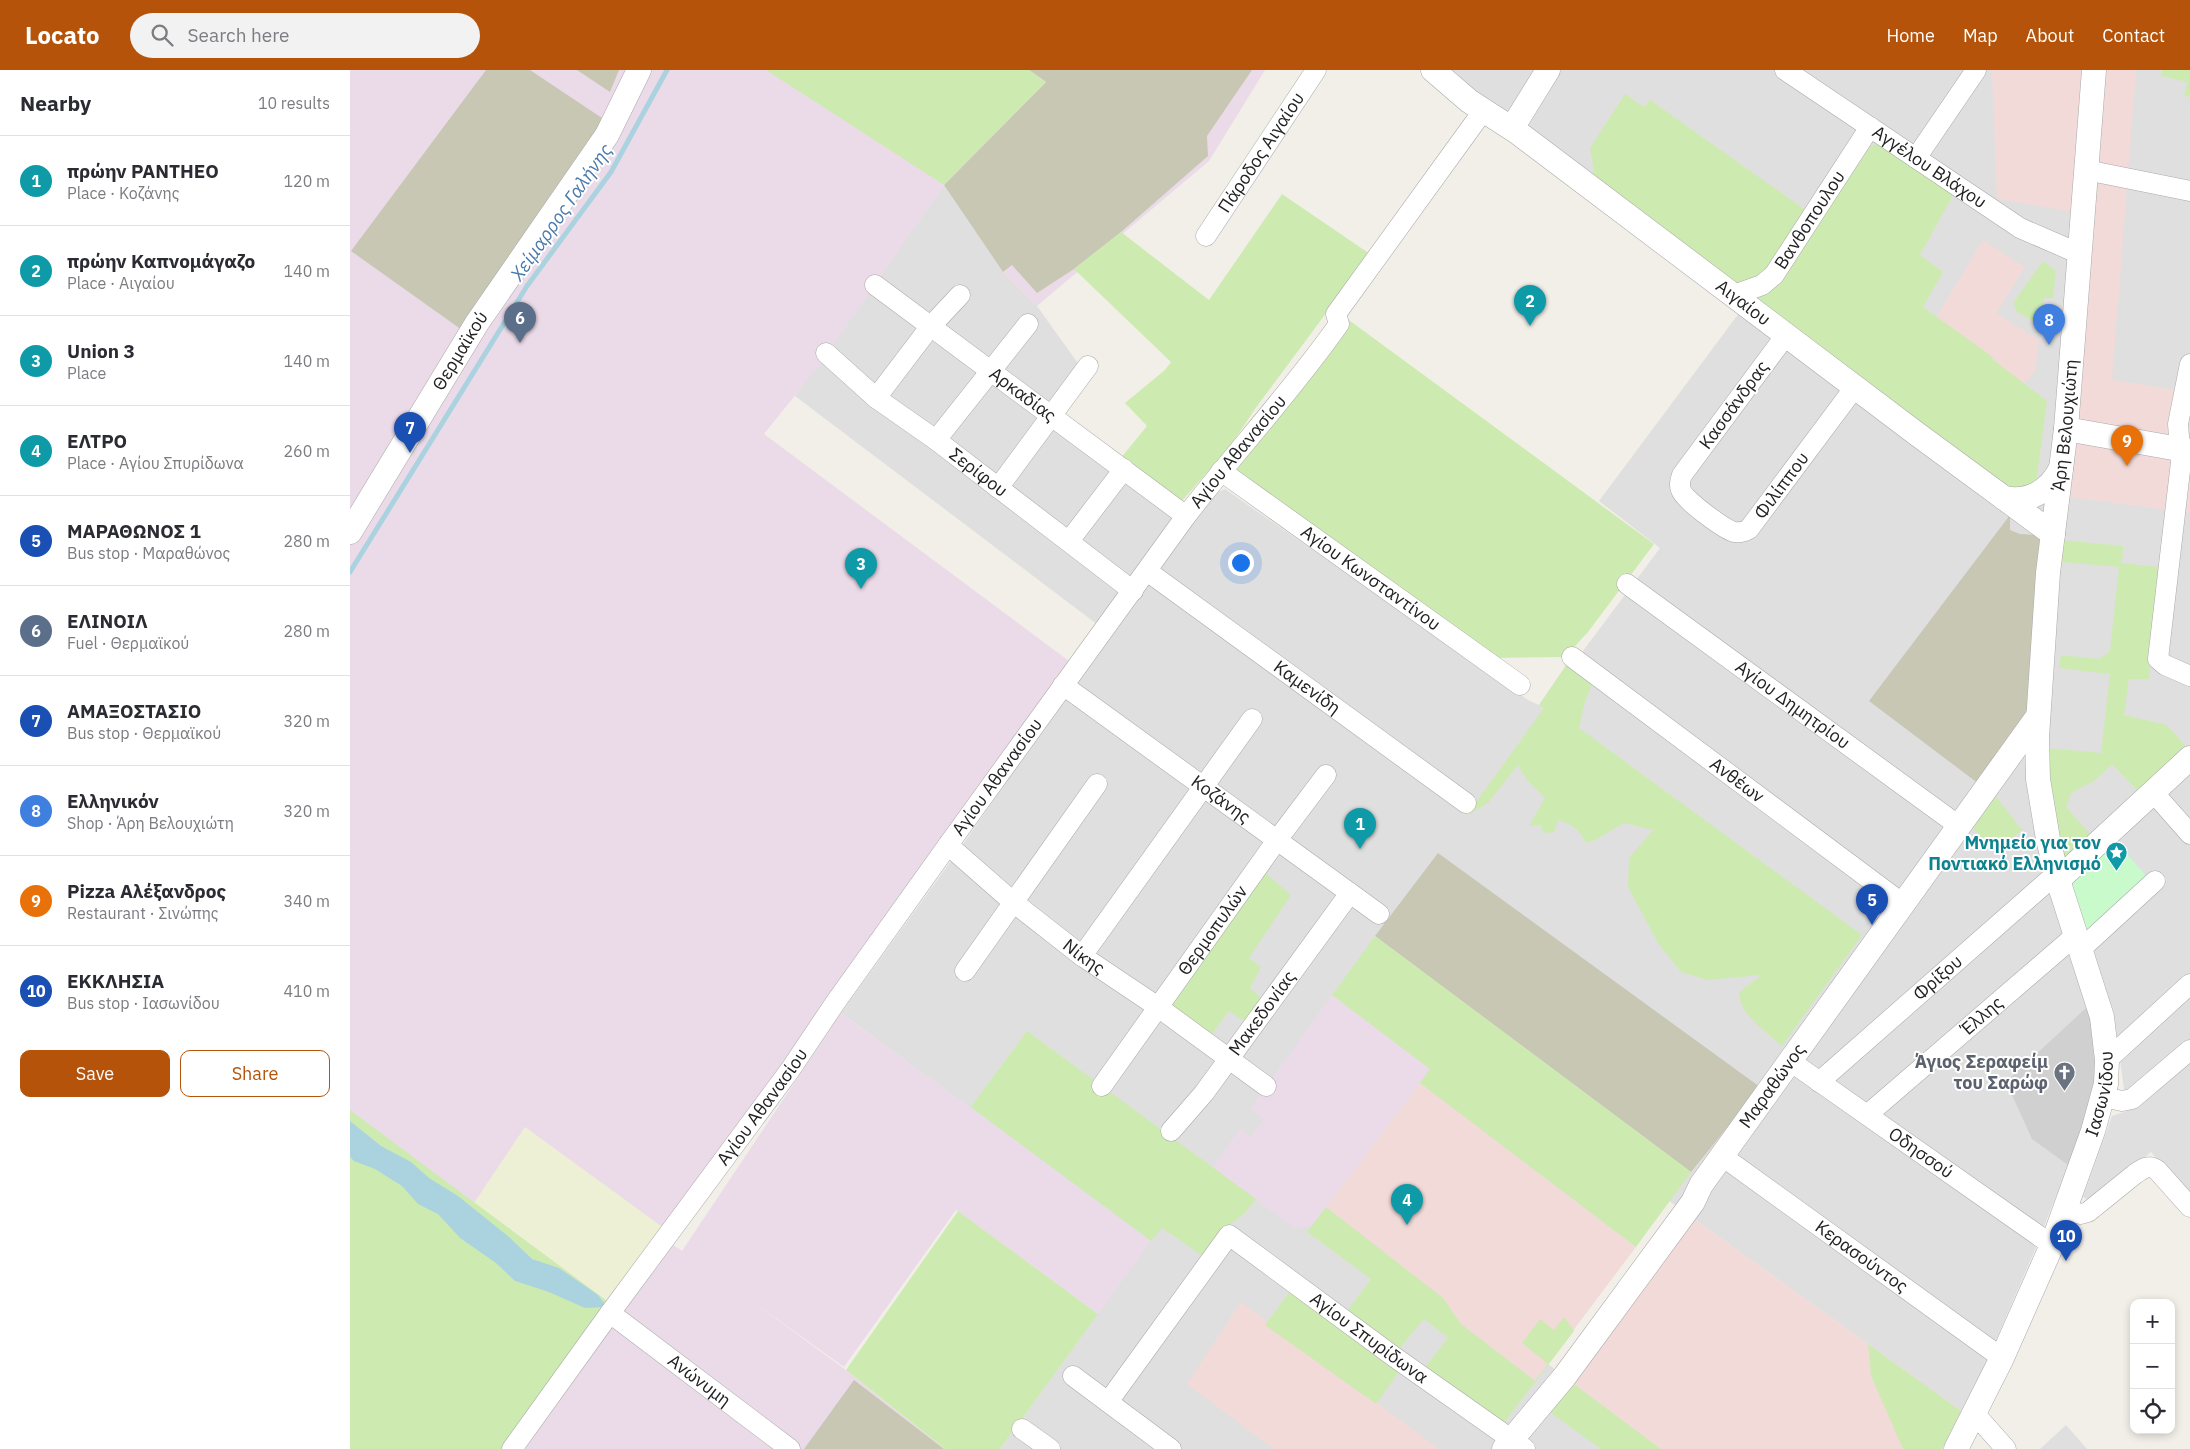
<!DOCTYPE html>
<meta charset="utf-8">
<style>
:root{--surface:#fff;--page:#f2f2f3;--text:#2b2b33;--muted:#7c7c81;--line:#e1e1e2;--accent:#b45309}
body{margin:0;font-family:"IBM Plex Sans",sans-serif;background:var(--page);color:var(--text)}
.controls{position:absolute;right:15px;bottom:15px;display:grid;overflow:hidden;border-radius:10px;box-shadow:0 2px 8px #0003}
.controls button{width:45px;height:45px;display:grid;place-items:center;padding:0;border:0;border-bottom:1px solid var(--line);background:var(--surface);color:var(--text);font:25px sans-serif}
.you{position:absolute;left:890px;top:492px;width:18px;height:18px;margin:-12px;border:4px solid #fff;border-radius:50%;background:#1a73e8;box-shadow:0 0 0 8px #1a73e833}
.badge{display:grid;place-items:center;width:32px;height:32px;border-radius:50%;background:var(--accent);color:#fff;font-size:16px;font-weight:700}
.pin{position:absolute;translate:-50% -41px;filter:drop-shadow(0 1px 2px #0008)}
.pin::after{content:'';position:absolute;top:26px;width:18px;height:15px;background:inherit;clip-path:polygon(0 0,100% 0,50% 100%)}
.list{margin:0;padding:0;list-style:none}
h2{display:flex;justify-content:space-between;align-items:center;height:65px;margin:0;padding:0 20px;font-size:21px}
h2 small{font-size:16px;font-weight:400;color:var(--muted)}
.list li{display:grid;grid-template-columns:32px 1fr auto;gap:15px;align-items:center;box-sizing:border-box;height:90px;padding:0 20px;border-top:1px solid var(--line)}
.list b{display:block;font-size:19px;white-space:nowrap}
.list p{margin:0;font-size:16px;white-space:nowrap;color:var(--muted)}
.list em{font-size:16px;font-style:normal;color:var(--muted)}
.actions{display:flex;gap:10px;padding:15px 20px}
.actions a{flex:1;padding:11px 0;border:1px solid var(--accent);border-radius:10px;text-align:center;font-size:18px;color:var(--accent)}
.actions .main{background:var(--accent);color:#fff}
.icon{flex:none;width:28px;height:28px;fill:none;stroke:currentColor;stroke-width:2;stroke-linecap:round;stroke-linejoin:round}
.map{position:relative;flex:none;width:1840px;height:1379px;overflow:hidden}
header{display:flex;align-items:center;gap:30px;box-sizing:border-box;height:70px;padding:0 25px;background:var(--accent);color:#fff}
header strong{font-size:24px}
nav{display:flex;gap:28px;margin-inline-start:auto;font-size:18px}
.search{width:350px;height:45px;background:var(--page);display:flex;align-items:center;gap:12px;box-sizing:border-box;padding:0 18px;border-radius:28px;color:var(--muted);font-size:19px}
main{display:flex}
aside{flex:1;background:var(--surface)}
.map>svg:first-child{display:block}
.residential{fill:#e0dfdf}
.commercial{fill:#f2dad9}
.industrial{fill:#ebdbe8}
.religious{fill:#d0d0d0}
.construction{fill:#c7c7b4}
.farmland{fill:#eef0d5}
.grass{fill:#cdebb0}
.park{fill:#c8facc}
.water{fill:#aad3df}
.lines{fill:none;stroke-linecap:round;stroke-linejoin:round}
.stream{stroke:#aad3df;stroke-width:5}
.minor-casing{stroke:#a9a9a9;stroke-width:21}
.tertiary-casing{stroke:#a9a9a9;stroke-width:25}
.minor{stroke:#fff;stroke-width:20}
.tertiary{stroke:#fff;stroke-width:24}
.labels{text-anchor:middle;stroke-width:4;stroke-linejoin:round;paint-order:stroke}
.street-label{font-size:18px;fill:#222;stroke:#fff}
.culture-label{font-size:18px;font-weight:bold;fill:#0d838f;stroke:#fff;text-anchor:end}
.worship-label{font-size:18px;font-weight:bold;fill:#5b616d;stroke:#fff;text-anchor:end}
.water-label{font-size:19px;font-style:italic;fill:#4a7aab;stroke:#fff}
</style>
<header>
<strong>Locato</strong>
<div class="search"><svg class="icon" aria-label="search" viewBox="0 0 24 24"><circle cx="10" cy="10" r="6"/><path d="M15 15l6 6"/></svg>Search here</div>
<nav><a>Home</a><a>Map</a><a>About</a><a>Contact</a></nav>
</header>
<main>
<aside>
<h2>Nearby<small>10 results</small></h2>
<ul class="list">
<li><span class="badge" style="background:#0f9aa8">1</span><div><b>πρώην PANTHEO</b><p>Place · Κοζάνης</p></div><em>120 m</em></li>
<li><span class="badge" style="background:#0f9aa8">2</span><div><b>πρώην Καπνομάγαζο</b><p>Place · Αιγαίου</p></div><em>140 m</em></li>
<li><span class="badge" style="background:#0f9aa8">3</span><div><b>Union 3</b><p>Place</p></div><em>140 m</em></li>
<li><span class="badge" style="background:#0f9aa8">4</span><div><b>ΕΛΤΡΟ</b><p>Place · Αγίου Σπυρίδωνα</p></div><em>260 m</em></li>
<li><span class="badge" style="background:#1a4fb4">5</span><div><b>ΜΑΡΑΘΩΝΟΣ 1</b><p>Bus stop · Μαραθώνος</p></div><em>280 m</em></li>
<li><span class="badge" style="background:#5c6f8a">6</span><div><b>ΕΛΙΝΟΙΛ</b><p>Fuel · Θερμαϊκού</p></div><em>280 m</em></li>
<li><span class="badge" style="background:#1a4fb4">7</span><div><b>ΑΜΑΞΟΣΤΑΣΙΟ</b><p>Bus stop · Θερμαϊκού</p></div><em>320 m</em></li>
<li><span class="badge" style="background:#3f7fe0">8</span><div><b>Ελληνικόν</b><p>Shop · Άρη Βελουχιώτη</p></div><em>320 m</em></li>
<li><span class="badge" style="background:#e8710a">9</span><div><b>Pizza Αλέξανδρος</b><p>Restaurant · Σινώπης</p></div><em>340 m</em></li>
<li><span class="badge" style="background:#1a4fb4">10</span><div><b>ΕΚΚΛΗΣΙΑ</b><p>Bus stop · Ιασωνίδου</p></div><em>410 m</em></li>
</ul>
<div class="actions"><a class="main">Save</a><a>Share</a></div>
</aside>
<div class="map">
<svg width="1840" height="1379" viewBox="0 0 1840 1379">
<rect width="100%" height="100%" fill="#f2efe9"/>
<!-- residential -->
<path class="residential" d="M 1096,0 L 1840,0 L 1840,680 L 1701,806 L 1743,933 L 1718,1095 L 1684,1182 L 1636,1293 L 1611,1341 L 1319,1131 L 1198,1294 L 1311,1379 L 650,1379 L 800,1171 L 491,943 L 611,777 L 760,564 L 445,326 L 594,115 L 653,202 L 687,236 L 732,299 L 698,338 L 832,439 L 875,419 L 1178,630 L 1189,635 L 1217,594 L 1221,597 L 1310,478 L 1249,431 L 1401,227 Z
M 1840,700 L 1840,1127 L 1801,1082 L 1742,1132 L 1733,1127 L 1762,1046 L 1777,1041 L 1764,945 L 1716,809 Z
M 1716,1355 L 1737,1379 L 1690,1379 Z"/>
<!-- commercial -->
<path class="commercial" d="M 1642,0 L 1786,0 L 1762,310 L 1833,321 L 1840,393 L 1840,443 L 1710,426 L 1736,144 L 1647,129 Z
M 1633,170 L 1675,197 L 1646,243 L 1689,270 L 1685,300 L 1674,315 L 1645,295 L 1648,291 L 1585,249 Z
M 1070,1013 L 1286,1177 L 1185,1311 L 1111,1254 L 1093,1228 L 976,1137 Z
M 1333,1141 L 1611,1341 L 1592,1379 L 1311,1379 L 1213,1306 Z
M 891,1232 L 1089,1379 L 924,1379 L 837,1314 Z"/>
<!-- industrial -->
<path class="industrial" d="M 0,0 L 915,0 L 859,91 L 687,236 L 653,202 L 594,115 L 468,297 L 414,364 L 727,597 L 316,1170 L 332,1181 L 491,943 L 801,1171 L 748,1244 L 606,1140 L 494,1297 L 399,1229 L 496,1300 L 595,1379 L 149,1379 L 0,1048 Z
M 982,925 L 1080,999 L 962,1156 L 945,1158 L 863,1098 L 890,1059 L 901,1067 L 914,1050 L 901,1038 Z"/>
<!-- religious -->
<path class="religious" d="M 1736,938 L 1751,977 L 1752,1001 L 1718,1095 L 1682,1069 L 1656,1012 Z"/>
<!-- construction -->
<path class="construction" d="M 136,0 L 180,0 L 252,48 L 245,66 L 112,260 L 1,181 Z
M 227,0 L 269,0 L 260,22 Z
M 679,0 L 902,0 L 857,66 L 858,86 L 771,162 L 724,199 L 687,223 L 662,195 L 653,202 L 594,115 L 696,12 Z
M 1660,445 L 1660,460 L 1670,464 L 1690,465 L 1678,646 L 1629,714 L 1519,631 Z
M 1088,783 L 1410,1017 L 1341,1102 L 1025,866 Z
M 504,1310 L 594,1379 L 454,1379 Z"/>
<!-- farmland -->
<path class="farmland" d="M 175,1057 L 315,1159 L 257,1231 L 124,1133 Z"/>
<!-- grass -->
<path class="grass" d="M 416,0 L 679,0 L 696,12 L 594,115 Z
M 1812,0 L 1840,0 L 1840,27 L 1834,26 L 1837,12 L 1811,6 Z
M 1275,24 L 1294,37 L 1300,30 L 1457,141 L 1467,156 L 1520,77 L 1528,73 L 1603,125 L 1570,185 L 1593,202 L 1573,237 L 1643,287 L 1642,289 L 1697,331 L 1683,436 L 1239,108 L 1244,101 L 1240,78 Z
M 932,124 L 1020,184 L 905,339 L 881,375 L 832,431 L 770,389 L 797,356 L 775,333 L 815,300 L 821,292 L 724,199 L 771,162 L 859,230 Z
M 1693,191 L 1706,201 L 1703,228 L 1694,228 L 1693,257 L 1667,242 L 1663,233 Z
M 992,245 L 1304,474 L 1238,562 L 1215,587 L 1144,588 L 881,400 Z
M 1711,470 L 1773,476 L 1772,493 L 1810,497 L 1799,609 L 1779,609 L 1774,645 L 1817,655 L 1839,680 L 1791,724 L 1762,694 L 1744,711 L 1721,723 L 1716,737 L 1743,767 L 1713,795 L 1702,740 L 1697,678 L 1751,683 L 1760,604 L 1709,598 L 1711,585 L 1749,589 L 1760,581 L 1769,497 L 1710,492 Z
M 1217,594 L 1242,614 L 1235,632 L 1229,658 L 1512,865 L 1432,976 C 1416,962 1389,944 1389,922 L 1412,905 L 1357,910 L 1331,902 L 1308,873 L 1278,817 L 1279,788 L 1303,760 L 1274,753 L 1245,770 L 1236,773 C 1229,759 1223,755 1208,750 L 1204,762 L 1193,763 L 1191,755 L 1179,756 L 1195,728 L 1176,709 L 1168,695 L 1138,733 L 1116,746 L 1194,638 L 1189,635 Z
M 1643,723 L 1672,760 L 1644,784 L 1620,754 Z
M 913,801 L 941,825 L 899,888 L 911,897 L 900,918 L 914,931 L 897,953 L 879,941 L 861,965 L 818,938 Z
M 1025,866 L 1341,1102 L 1286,1177 L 1070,1013 L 1080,999 L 982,925 Z
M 677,961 L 906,1129 L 894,1144 L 879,1155 L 854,1187 L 812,1158 L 801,1171 L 621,1037 Z
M 0,1040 L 257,1231 L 152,1379 L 0,1379 Z
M 976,1137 L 1093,1228 L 1111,1254 L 1185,1311 L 1198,1294 L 1172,1273 L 1190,1249 L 1204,1260 L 1214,1247 L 1224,1261 L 1154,1353 L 1075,1297 L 1098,1268 L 1074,1249 L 1050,1278 L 997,1241 L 1021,1209 L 957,1162 Z
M 608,1141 L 748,1244 L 650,1379 L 595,1379 L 496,1300 Z
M 941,1220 L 1051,1299 L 1026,1334 L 915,1255 Z
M 1518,1274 L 1611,1341 L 1592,1379 L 1553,1379 L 1521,1306 Z
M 1213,1306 L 1311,1379 L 1251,1379 L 1191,1336 Z"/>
<!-- park -->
<path class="park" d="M 1763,768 L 1799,809 L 1737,866 L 1717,807 Z"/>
<!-- water -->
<path class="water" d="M 0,1051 L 31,1076 L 61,1092 L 79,1108 L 108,1126 L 159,1167 L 182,1189 L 209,1198 L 248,1225 L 257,1237 L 235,1238 L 199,1222 L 165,1211 L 146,1193 L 110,1168 L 88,1144 L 68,1134 L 52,1116 L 25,1099 L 4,1091 L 0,1087 Z"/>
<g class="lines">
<!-- stream -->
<path class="stream" d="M 0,502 L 177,216 L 261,102 L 317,0"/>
<defs>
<g id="minor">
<path id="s1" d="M 1435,0 L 1670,158 L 1730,184"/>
<path d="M 1566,88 L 1626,0"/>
<path d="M 1736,100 L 1840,121"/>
<path id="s2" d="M 856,166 L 966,0"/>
<path id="s3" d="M 525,215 L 836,446"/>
<path id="s4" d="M 1384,225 L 1412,215 L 1424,205 L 1520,57"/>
<path id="s5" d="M 1436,265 L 1332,405 C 1330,410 1329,415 1331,420 C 1334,430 1374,459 1384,462 C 1390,463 1394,462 1399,459 L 1505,317"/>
<path id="s6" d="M 476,283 L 526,328 L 586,370 L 783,521"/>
<path d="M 1840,294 L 1828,354 L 1831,392 L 1808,589 L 1815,595 L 1840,606"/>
<path d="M 526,328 L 580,257 L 610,225"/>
<path d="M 586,370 L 678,254"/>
<path id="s7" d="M 871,401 L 1170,615"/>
<path d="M 648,418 L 738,296"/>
<path d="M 719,471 L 774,399"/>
<path id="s8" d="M 797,501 L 1116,733"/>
<path id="s9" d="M 1277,514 L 1609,756"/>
<path id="s10" d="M 1222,587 L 1553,834"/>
<path id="s11" d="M 713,615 L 1029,844"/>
<path d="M 1803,722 L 1840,764"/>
<path id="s12" d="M 598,775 L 663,832 L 732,886 L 808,937 L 916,1016"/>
<path d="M 1731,879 L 1805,811"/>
<path d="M 732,886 L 902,649"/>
<path d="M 615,901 L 747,714"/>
<path d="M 1757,990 L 1840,914"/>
<path id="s13" d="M 1440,991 L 1702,1175"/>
<path id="s14" d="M 1469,1012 L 1706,804"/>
<path id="s15" d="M 752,1016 L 927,770 L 976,705"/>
<path d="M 1754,1027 L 1772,1031 L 1782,1029 L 1840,980"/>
<path id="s16" d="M 1517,1045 L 1726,865"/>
<path id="s17" d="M 821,1061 L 854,1023 L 1000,823"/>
<path id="s18" d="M 1372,1086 L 1652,1288"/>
<path d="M 1715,1140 L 1731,1144 L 1738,1142 L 1785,1104 C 1792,1099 1799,1094 1807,1100 L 1840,1137"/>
<path id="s19" d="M 260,1243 L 440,1379"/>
<path d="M 723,1306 L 821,1379"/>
<path id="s20" d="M 758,1332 L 879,1165 L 1043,1286 L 1175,1379"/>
<path d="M 1624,1343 L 1656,1379"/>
<path d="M 672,1359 L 700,1379"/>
<path id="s21" d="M 162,1379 L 260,1243 L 440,1000 L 485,933 L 598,775 L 836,446 C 886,381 942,321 989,254 L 986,244 L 1133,41"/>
</g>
<g id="tertiary">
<path id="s22" d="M 1083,0 L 1119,31 L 1167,62 L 1567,364 L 1703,464"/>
<path d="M 1162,58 L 1198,0"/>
<path d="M 1716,359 L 1840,381"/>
<path d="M 1654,428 C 1679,433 1700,421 1711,398"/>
<path id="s23" d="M 0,462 L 127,253 L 257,65 L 289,0"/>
<path d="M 1708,810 L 1840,688"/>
<path id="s24" d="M 1154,1379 L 1215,1306 L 1343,1132 L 1351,1115 L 1686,649"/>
<path id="s25" d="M 1606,1379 L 1652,1288 L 1702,1175 L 1743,1061 L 1756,1014 L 1757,990 L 1752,947 L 1708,810 L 1698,769 L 1688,709 L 1687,667 L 1698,503 L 1716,359 L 1744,0"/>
</g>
</defs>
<!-- minor casing -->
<use href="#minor" class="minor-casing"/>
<!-- tertiary casing -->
<use href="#tertiary" class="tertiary-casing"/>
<!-- minor -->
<use href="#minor" class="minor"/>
<!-- tertiary -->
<use href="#tertiary" class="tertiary"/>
</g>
<!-- icons -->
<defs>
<symbol id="sight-pin" viewBox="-11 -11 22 30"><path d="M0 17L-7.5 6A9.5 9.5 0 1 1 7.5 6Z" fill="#0f9aa8" stroke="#fff"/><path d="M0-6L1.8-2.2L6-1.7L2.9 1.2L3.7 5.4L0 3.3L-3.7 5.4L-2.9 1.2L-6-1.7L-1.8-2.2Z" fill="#fff"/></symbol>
<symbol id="church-pin" viewBox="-11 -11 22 30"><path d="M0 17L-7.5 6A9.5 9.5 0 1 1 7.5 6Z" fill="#6b7280" stroke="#fff"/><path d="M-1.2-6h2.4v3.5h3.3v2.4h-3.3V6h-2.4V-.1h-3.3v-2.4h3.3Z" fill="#fff"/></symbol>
</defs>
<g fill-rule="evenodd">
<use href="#sight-pin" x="1754" y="770" width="25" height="34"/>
<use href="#church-pin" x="1702" y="990" width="25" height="34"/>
</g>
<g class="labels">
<!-- street labels -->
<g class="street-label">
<text dy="6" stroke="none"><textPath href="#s2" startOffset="100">Πάροδος Αιγαίου</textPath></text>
<text dy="6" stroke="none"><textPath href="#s1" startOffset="174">Αγγέλου Βλάχου</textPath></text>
<text dy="6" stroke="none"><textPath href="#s4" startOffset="111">Βανθοπουλου</textPath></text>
<text dy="6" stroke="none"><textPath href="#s22" startOffset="388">Αιγαίου</textPath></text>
<text dy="6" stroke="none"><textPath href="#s23" startOffset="212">Θερμαϊκού</textPath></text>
<text dy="6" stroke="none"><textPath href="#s3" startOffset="184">Αρκαδίας</textPath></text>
<text transform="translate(1384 335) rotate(-54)" y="6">Κασσάνδρας</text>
<text dy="6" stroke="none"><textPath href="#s25" startOffset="1065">Άρη Βελουχιώτη</textPath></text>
<text dy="6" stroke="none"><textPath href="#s21" startOffset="1234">Αγίου Αθανασίου</textPath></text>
<text dy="6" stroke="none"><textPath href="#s6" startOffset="194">Σερίφου</textPath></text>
<text dy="6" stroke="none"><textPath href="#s5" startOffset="328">Φιλίππου</textPath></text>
<text dy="6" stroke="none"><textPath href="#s7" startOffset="184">Αγίου Κωνσταντίνου</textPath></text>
<text dy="6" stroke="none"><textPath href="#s8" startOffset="198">Καμενίδη</textPath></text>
<text dy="6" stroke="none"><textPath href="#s9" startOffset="205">Αγίου Δημητρίου</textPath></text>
<text dy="6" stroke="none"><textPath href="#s21" startOffset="829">Αγίου Αθανασίου</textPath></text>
<text dy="6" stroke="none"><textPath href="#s10" startOffset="206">Ανθέων</textPath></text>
<text dy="6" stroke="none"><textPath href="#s11" startOffset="195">Κοζάνης</textPath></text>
<text dy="6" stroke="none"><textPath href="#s15" startOffset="191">Θερμοπυλών</textPath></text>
<text dy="6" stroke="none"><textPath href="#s12" startOffset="176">Νίκης</textPath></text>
<text dy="6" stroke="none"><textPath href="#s14" startOffset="158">Φρίξου</textPath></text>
<text dy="6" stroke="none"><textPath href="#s17" startOffset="149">Μακεδονίας</textPath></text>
<text dy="6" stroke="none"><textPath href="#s16" startOffset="152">Έλλης</textPath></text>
<text dy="6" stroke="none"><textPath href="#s24" startOffset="452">Μαραθώνος</textPath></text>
<text dy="6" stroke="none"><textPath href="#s25" startOffset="385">Ιασωνίδου</textPath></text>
<text dy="6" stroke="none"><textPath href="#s21" startOffset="424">Αγίου Αθανασίου</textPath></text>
<text dy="6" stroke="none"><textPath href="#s13" startOffset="160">Οδησσού</textPath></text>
<text dy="6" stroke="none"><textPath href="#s18" startOffset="172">Κερασούντος</textPath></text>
<text dy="6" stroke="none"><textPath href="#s20" startOffset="380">Αγίου Σπυρίδωνα</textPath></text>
<text dy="6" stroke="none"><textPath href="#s19" startOffset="112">Ανώνυμη</textPath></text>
</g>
<!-- culture labels -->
<g class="culture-label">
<text x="1751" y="779">Μνημείο για τον<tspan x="1751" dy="21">Ποντιακό Ελληνισμό</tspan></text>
</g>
<!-- worship labels -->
<g class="worship-label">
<text x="1698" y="998">Άγιος Σεραφείμ<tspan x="1698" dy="21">του Σαρώφ</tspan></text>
</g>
<!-- water labels -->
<g class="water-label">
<text transform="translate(211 142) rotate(-55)" y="7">Χείμαρρος Γαλήνης</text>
</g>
</g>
</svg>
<div class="controls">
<button>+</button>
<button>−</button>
<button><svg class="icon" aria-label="locate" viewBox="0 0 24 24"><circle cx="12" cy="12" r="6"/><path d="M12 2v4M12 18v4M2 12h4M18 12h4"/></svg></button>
</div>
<div class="you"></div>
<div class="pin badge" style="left:1010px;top:779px;background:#0f9aa8">1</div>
<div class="pin badge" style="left:1180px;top:256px;background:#0f9aa8">2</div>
<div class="pin badge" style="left:511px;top:519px;background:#0f9aa8">3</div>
<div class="pin badge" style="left:1057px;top:1155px;background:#0f9aa8">4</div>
<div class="pin badge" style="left:1522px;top:855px;background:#1a4fb4">5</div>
<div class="pin badge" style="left:170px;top:273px;background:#5c6f8a">6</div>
<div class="pin badge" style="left:60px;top:383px;background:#1a4fb4">7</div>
<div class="pin badge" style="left:1699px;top:275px;background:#3f7fe0">8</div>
<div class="pin badge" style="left:1777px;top:396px;background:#e8710a">9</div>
<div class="pin badge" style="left:1716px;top:1191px;background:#1a4fb4">10</div>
</div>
</main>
